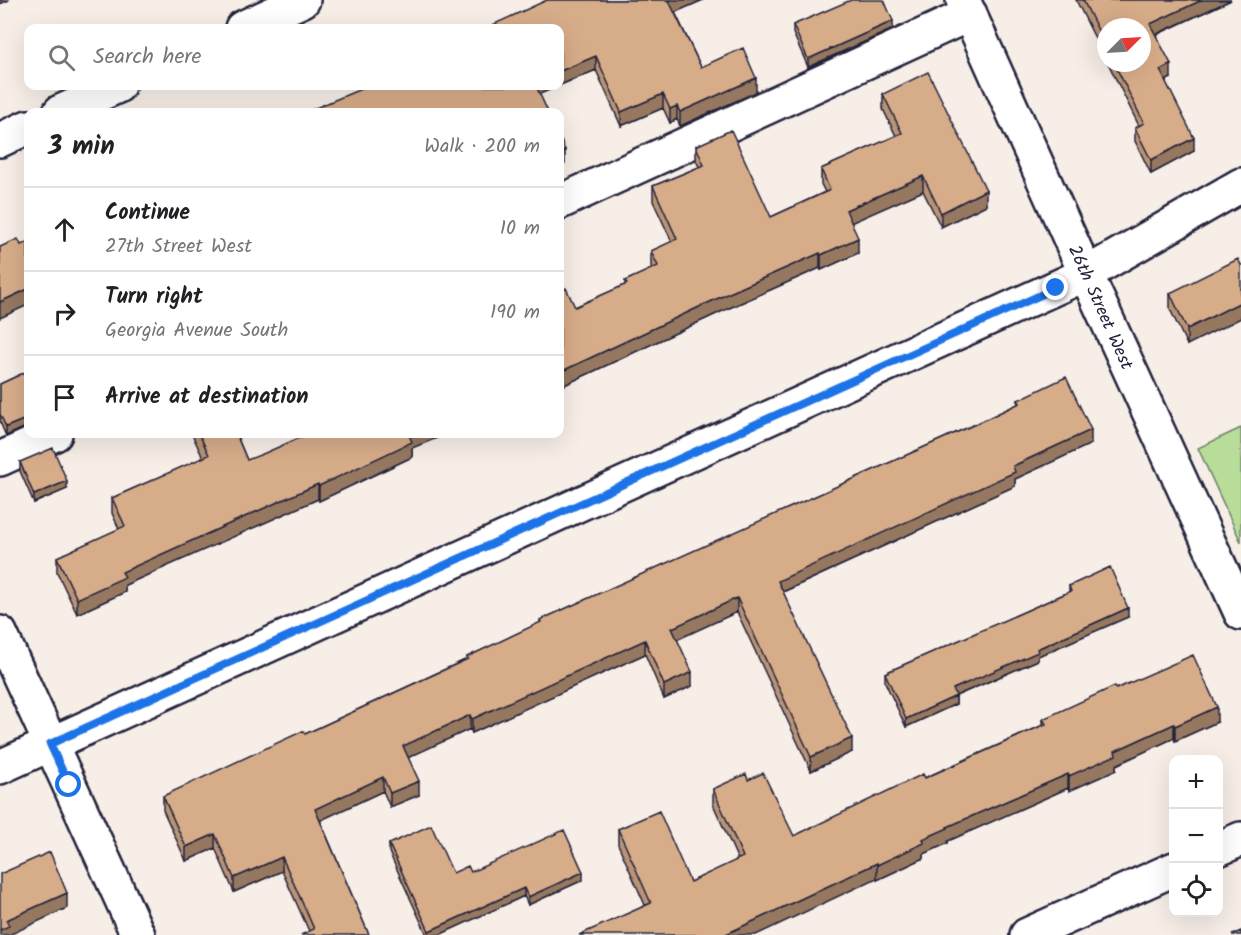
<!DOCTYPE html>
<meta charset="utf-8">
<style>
:root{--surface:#fff;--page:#f2f2f2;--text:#202124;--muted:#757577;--line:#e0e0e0}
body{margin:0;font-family:Kalam,sans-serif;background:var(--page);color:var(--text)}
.controls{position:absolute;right:18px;bottom:18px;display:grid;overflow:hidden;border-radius:12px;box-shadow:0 6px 24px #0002}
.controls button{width:54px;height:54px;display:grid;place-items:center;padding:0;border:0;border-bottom:2px solid var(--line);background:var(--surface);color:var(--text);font:30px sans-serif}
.compass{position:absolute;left:1097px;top:18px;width:54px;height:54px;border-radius:50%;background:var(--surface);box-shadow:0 6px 24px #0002;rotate:66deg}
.stop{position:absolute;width:18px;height:18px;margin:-14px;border:4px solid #1a73e8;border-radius:50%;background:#fff}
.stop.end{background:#1a73e8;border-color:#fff;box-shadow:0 2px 6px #0008}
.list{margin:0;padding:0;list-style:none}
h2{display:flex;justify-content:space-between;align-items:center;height:78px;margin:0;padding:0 24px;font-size:26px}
h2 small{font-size:20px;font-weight:400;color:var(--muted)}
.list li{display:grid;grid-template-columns:39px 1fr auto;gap:18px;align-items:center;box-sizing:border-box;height:84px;padding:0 24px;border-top:2px solid var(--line)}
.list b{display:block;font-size:22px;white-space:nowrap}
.list p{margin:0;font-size:20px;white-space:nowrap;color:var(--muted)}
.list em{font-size:20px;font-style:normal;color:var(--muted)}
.icon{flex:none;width:33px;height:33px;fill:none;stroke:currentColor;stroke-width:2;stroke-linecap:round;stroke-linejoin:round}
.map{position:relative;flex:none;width:1241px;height:935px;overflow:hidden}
.search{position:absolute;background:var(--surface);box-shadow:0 6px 24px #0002;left:24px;top:24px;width:540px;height:66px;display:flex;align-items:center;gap:15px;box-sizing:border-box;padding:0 21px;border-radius:12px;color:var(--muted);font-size:22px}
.panel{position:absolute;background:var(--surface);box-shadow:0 6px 24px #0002;left:24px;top:108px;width:540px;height:330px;border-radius:12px}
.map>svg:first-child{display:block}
.green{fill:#b7dd98;stroke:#6c806a;stroke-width:1.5}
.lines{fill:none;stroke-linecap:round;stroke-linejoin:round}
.minor-casing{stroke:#22223b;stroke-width:38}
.minor{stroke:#fff;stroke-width:33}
.wall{fill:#b99476;stroke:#22223b;stroke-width:1.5}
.shaded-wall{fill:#967860;stroke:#22223b;stroke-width:1.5}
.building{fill:#d7ac89;stroke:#22223b;stroke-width:1.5}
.route{stroke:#1a73e8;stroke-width:8}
.labels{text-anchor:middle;stroke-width:5;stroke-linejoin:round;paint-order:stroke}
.street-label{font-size:18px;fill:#22223b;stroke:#fff}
</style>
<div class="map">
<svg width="1241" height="935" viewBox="0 0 1241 935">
<rect width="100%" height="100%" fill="#f7eee7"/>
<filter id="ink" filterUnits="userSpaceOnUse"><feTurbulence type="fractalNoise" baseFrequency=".0167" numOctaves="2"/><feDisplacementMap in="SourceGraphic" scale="12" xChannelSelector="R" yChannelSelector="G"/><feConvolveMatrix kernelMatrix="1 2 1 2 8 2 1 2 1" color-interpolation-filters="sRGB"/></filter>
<g filter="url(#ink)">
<!-- green -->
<path class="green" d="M 1241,428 L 1241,542 L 1198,448 Z"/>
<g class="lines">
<defs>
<path id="minor" d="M 963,0 L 1086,274 L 1241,613
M 242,28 L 303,0
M 60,112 L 118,86
M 0,140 L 28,127
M 560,202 L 970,14
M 0,459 L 55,434
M 0,633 L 138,935
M 0,767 L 1086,274 L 1241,185
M 1218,849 L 1241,839
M 1027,935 L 1174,869"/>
</defs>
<!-- minor casing -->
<use href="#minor" class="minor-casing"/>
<!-- minor -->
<use href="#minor" class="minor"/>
</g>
<!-- wall -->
<path class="wall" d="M 547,0 L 703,0 L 675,12 L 701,67 L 756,92 L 680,126 L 677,119 L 670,123 L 663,108 L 621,126 L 596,70 L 560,85 L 560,28 Z
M 1076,0 L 1231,0 L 1156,35 L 1171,78 L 1165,81 L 1194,151 L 1151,174 L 1135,141 L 1135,128 L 1139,126 L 1108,63 L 1142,63 L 1106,27 L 1106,60 Z
M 793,25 L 893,29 L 808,67 L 793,33 Z
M 883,94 L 986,205 L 941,227 L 923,191 L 851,222 L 858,253 L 821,270 L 820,268 L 727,309 L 560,387 L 560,291 L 575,307 L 625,285 L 625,281 L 652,269 L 651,266 L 651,251 L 672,242 L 653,201 L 653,186 L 699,167 L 696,160 L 696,146 L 771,217 L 825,192 L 821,184 L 821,169 L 896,136 L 883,109 Z
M 1241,265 L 1187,345 L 1170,309 L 1170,293 Z
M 28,371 L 28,426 L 6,436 L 0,422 L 0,384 Z
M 1018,400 L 1091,444 L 1015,479 L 1015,486 L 783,592 L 852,752 L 811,771 L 737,612 L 677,639 L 692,686 L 664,699 L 645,654 L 472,733 L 470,729 L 408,757 L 419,795 L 390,807 L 383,791 L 320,820 L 369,935 L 309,931 L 282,871 L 234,892 L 215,848 L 186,861 L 163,810 L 163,796 L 305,734 L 467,659 L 467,657 L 540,623 L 540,620 L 980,422 L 1018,404 Z
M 192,434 L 236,434 L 247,460 L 412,448 L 412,457 L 319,501 L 318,499 L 125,585 L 125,592 L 77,614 L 57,572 L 57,557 L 119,529 L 112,513 L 112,498 L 203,458 Z
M 20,462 L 67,489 L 34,503 L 20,471 Z
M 1069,586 L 1128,617 L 1038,656 L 1038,660 L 956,696 L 956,704 L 906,727 L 885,682 L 885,673 L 1069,592 Z
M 1116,689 L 1217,722 L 1175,741 L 1174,738 L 1116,765 L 1116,770 L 1069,791 L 1068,788 L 948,841 L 948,843 L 924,854 L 924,858 L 877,880 L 877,878 L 645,905 L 618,844 L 618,829 L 690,882 L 738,860 L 713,804 L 713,789 L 748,780 L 794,836 L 1043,725 L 1043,719 Z
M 389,844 L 453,873 L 471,872 L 583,880 L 528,905 L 524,896 L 439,935 L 427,935 L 389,852 Z"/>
<!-- shaded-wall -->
<path class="shaded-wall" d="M 0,0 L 9,0 L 0,4 Z
M 671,0 L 703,0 L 669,15 L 669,1 Z
M 1202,0 L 1231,0 L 1150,37 L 1150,24 Z
M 893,21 L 893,29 L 808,67 L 808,59 Z
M 596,56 L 596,70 L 560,85 L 560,71 Z
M 1171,64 L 1171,78 L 1160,84 L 1160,70 Z
M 756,78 L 756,92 L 680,126 L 680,112 Z
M 535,86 L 559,86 L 535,96 Z
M 663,94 L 663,108 L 621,126 L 621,112 Z
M 677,106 L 677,119 L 670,123 L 670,109 Z
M 1194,138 L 1194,151 L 1151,174 L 1151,160 Z
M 565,150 L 565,164 L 560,167 L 560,153 Z
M 923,176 L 923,191 L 846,225 L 846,210 Z
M 986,190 L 986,205 L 941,227 L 941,213 Z
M 858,238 L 858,253 L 821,270 L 821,255 Z
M 820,253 L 820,268 L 727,309 L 560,387 L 560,372 L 727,294 Z
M 28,289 L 28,305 L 0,318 L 0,302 Z
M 1241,302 L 1241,318 L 1187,345 L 1187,329 Z
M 28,418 L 28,426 L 6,436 L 6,427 Z
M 1091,430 L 1091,444 L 1015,479 L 1015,486 L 778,594 L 778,581 L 1013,466 Z
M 412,434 L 447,434 L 412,448 L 412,457 L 319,501 L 319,486 Z
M 67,481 L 67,489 L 34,503 L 34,495 Z
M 318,484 L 318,499 L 125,585 L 125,592 L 77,614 L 77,599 L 122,572 Z
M 737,598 L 737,612 L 672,642 L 672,628 Z
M 1128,608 L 1128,617 L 1038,656 L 1038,660 L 953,697 L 953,689 L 1037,649 Z
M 645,640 L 645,654 L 472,733 L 472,719 Z
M 692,672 L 692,686 L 664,699 L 664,685 Z
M 956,696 L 956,704 L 906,727 L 906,719 Z
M 1217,707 L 1217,722 L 1175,741 L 1175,726 Z
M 470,715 L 470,729 L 403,760 L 403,746 Z
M 1174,724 L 1174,738 L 1116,765 L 1116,770 L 1069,791 L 1069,776 L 1115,751 Z
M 852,738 L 852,752 L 811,771 L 811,757 Z
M 1068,774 L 1068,788 L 948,841 L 948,843 L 924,854 L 924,858 L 877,880 L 877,865 L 947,827 Z
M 383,777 L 383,791 L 315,823 L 315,809 Z
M 419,781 L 419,795 L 390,807 L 390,793 Z
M 215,834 L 215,848 L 186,861 L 186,847 Z
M 282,857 L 282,871 L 234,892 L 234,878 Z
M 877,863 L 877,878 L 756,935 L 724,935 Z
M 583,872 L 583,880 L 528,905 L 528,897 Z
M 524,888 L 524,896 L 439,935 L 429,935 L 429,931 Z
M 67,893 L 67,908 L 9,935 L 0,935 L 0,930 L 6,920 Z"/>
<!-- building -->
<path class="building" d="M 547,0 L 671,0 L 669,1 L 701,67 L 743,48 L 756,78 L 680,112 L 677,106 L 670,109 L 663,94 L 621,112 L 596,56 L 560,71 L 560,28 L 486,28 Z
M 851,0 L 884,0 L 893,21 L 808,59 L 793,25 Z
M 1083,0 L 1202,0 L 1150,24 L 1171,64 L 1160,70 L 1194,138 L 1151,160 L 1135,128 L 1144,123 L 1114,63 L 1142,63 L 1142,27 L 1106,27 L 1106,46 Z
M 928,72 L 986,190 L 941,213 L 923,176 L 846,210 L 858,238 L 821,255 L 820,253 L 727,294 L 560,372 L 560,291 L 566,288 L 575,307 L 627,284 L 625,281 L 658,266 L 651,251 L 677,239 L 653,186 L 704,165 L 696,146 L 731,130 L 771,217 L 830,190 L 821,169 L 902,133 L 883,94 Z
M 368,86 L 536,86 L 548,112 L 306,112 Z
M 560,138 L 565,150 L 560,153 Z
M 18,239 L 21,245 L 28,242 L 28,289 L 0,302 L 0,247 Z
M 1238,259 L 1241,265 L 1241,302 L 1187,329 L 1170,293 Z
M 28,371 L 28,418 L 6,427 L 0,414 L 0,384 Z
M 1066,377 L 1091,430 L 1013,466 L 1015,472 L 778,581 L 852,738 L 811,757 L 737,598 L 672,628 L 692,672 L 664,685 L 645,640 L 472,719 L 470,715 L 403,746 L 419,781 L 390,793 L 383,777 L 315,809 L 369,935 L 301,935 L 314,929 L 282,857 L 234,878 L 215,834 L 186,847 L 163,796 L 303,731 L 305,734 L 468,659 L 467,657 L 541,622 L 540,620 L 980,422 L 1020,403 L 1018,400 Z
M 199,434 L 236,434 L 247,460 L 265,453 L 308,434 L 412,434 L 409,435 L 412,442 L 319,486 L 318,484 L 122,572 L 125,577 L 77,599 L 57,557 L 125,526 L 112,498 L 209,455 Z
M 53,448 L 67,481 L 34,495 L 20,462 Z
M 1110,567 L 1128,608 L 1037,649 L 1038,652 L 953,689 L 956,696 L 906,719 L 885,673 L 1071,591 L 1069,586 Z
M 1193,655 L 1217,707 L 1175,726 L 1174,724 L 1115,751 L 1116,755 L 1069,776 L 1068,774 L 947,827 L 948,828 L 923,839 L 924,843 L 877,865 L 877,863 L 724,935 L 579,935 L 651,903 L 618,829 L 659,811 L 690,882 L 743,857 L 713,789 L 746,774 L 748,780 L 763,773 L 794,836 L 923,774 L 925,778 L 1046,724 L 1043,719 L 1115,686 L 1116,689 Z
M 431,825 L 453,873 L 468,866 L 471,872 L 564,830 L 583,872 L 528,897 L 524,888 L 429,931 L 389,844 Z
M 50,852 L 67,893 L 6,920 L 9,926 L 0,930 L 0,874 Z
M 1241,931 L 1241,935 L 1232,935 Z"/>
</g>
<g class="lines" filter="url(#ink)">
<!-- route -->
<path class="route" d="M 69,785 L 50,744 L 1056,288"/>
</g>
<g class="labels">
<!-- street labels -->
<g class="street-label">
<text transform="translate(1101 307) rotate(66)" y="6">26th Street West</text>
</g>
</g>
</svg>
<div class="controls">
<button>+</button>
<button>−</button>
<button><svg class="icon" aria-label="locate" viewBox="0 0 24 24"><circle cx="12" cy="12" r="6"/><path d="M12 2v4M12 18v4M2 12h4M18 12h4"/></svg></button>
</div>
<svg class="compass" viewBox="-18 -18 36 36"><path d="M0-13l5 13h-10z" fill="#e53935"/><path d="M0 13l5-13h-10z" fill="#757577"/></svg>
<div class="stop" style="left:69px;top:785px"></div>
<div class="stop end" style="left:1056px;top:288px"></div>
<div class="search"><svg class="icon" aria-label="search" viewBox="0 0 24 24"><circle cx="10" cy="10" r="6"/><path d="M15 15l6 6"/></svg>Search here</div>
<section class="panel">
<h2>3 min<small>Walk · 200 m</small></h2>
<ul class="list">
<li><svg class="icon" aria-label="ahead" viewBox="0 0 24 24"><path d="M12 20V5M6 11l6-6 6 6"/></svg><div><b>Continue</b><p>27th Street West</p></div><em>10 m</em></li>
<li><svg class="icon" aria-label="right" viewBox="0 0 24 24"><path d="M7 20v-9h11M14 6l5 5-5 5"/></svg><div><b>Turn right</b><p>Georgia Avenue South</p></div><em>190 m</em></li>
<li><svg class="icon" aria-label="arrive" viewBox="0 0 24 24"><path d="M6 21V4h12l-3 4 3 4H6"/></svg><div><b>Arrive at destination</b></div></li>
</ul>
</section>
</div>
